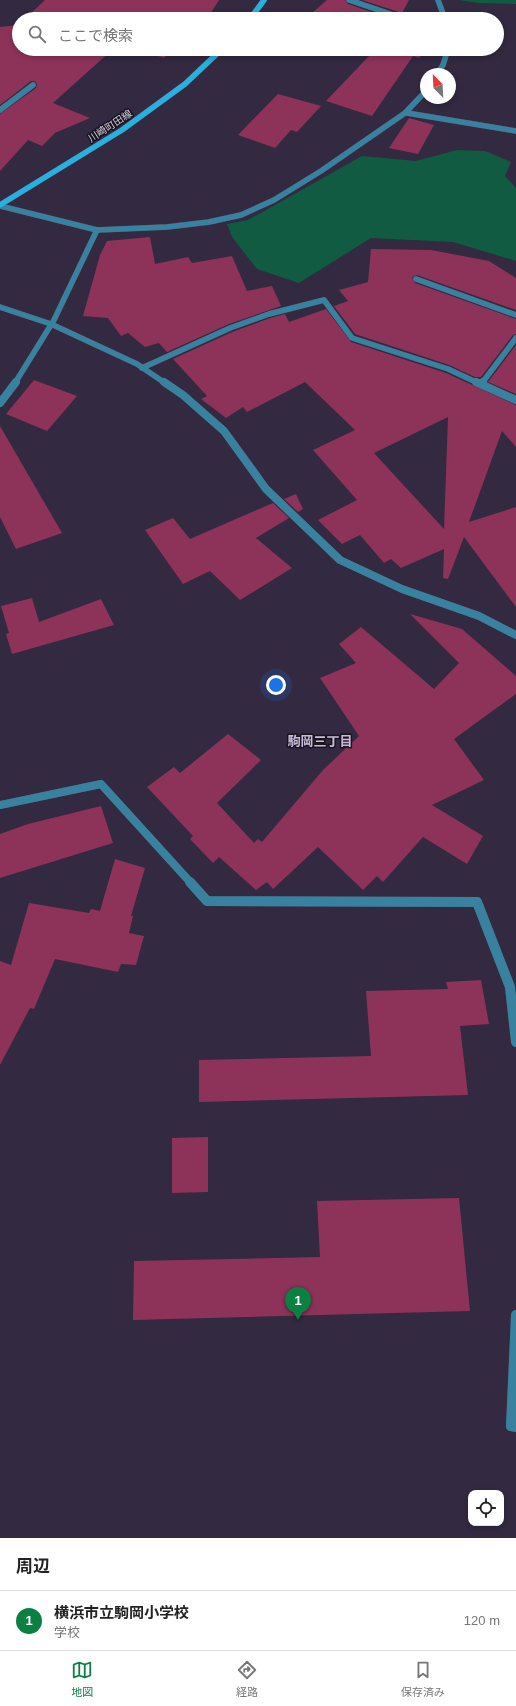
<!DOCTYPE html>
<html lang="ja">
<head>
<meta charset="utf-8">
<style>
  body { margin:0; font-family:Helvetica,"Noto Sans JP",sans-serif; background:#f6f6f6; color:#222 }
  .controls { position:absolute; right:12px; bottom:12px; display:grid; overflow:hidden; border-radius:8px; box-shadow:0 2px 6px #0003 }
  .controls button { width:36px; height:36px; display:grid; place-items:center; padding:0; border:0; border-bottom:1px solid #e0e0e0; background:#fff; color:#222; font:20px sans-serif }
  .compass { position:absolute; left:420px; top:68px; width:36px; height:36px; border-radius:50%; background:#fff; box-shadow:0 2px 6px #0003; rotate:336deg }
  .you { position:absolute; left:276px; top:685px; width:14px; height:14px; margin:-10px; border:3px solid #fff; border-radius:50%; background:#1a73e8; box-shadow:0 0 0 6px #1a73e833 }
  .badge { display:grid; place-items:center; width:26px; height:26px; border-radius:50%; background:#0b8043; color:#fff; font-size:13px; font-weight:700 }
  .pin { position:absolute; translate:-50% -33px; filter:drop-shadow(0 1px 2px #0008) }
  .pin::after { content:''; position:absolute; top:21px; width:14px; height:12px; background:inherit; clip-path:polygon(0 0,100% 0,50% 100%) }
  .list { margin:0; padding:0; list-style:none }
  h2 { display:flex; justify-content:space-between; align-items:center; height:52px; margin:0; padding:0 16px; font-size:17px }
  h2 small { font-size:13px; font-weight:400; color:#767676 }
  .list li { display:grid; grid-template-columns:26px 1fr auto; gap:12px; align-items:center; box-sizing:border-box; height:60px; padding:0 16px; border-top:1px solid #e0e0e0 }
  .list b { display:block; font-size:15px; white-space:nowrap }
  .list p { margin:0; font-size:13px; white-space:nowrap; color:#767676 }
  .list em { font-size:13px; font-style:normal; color:#767676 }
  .icon { flex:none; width:22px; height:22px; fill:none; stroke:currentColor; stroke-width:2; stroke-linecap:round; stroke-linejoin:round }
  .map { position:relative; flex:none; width:516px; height:1538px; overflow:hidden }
  .search { position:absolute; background:#fff; box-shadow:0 2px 6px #0003; left:12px; right:12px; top:12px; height:44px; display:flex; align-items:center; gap:10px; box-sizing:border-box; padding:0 14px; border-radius:22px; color:#767676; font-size:15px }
  .sheet { height:112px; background:#fff }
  nav { display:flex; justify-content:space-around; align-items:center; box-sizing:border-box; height:56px; border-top:1px solid #e0e0e0; background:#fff; font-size:11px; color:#767676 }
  nav a { display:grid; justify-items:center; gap:2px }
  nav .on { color:#0b8043 }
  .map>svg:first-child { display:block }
</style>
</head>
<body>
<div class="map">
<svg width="516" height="1538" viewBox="0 0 516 1538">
  <rect width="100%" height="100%" fill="#332940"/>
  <g fill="#105b42">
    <polygon points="459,0 516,0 516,4 478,3"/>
    <polygon points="457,150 485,151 511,162 505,176 516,188 516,261 453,242 371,238 299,283 257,269 232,237 227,224 248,220 362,156 416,161"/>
  </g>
  <g fill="#8d3359" fill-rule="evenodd">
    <polygon points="45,0 219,0 207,19 25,19"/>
    <polygon points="327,0 345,0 348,4 392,19 305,19"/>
    <polygon points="362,0 409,0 402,13"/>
    <polygon points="19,25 19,49 113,49 53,103 90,118 55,133 42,146 28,140 0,171 0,114 36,88 37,85 35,81 31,81 0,105 0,27"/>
    <polygon points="137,49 174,49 164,58"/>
    <polygon points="347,49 426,49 419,58 413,56 372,116 326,101 369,56"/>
    <polygon points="278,94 321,106 297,132 291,130 275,148 238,135"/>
    <polygon points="409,118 434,125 418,154 389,148"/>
    <polygon points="150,237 155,264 188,257 192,263 232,256 247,291 272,286 281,306 229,324 167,352 159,343 145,347 128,333 121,336 108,318 83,316 100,255 107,241"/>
    <polygon points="371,249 431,250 489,261 516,278 516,310 417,275 414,276 412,278 415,283 516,319 516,334 513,335 481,377 475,377 449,365 355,334 334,306 348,301 339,290 368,282"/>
    <path d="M326 309 351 342 446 373 516 405V447L502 431 469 522 516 507V607L464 537 448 579 443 578 444 549 401 568 391 559 384 563 360 535 342 544 318 520 357 500 313 450 355 430 305 382 247 412 243 407 226 418 201 399 207 396 173 359 232 332 270 318 285 314 289 322ZM448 417 444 529 374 453Z"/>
    <polygon points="516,345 516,394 488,382"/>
    <polygon points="34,380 77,396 47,431 6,414"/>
    <polygon points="0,426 62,533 16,549 0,517"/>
    <polygon points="296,494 303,509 298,512 284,499"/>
    <polygon points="273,503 289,518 256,538 292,568 240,600 210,571 183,584 145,530 173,518 190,539"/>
    <polygon points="32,598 39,622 101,599 114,625 12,654 6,634 9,633 1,606"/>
    <polygon points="410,614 462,629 516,676 516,694 454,739 484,780 432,805 483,836 467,864 423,837 383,882 377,876 363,890 318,847 273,889 267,882 256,890 219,857 213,863 190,839 193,836 147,787 174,767 180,773 228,734 261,760 217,803 254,843 258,839 262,842 323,770 359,736 320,678 356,663 339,644 361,627 434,689 459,663"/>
    <polygon points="101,806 113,843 0,878 0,834 28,824"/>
    <polygon points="115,859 145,868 131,916 133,916 129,933 144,936 136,965 121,964 118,972 55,959 34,1009 30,1008 0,1065 0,961 11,965 29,903 89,913 91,909 100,911"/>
    <polygon points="481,980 489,1024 460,1026 468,1095 199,1102 199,1060 371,1056 366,991 448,989 446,982"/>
    <polygon points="208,1137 208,1192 172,1193 172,1138"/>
    <polygon points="459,1198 470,1311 133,1320 134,1261 320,1257 317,1201"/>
  </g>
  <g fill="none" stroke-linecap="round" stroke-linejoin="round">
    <g stroke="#4d445a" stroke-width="6">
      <g id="service">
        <polyline points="0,110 33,85"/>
        <polyline points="407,113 516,131"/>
      </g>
    </g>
    <g stroke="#4d445a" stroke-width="6">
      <g id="minor-far2">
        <polyline points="349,0 405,19"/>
        <polyline points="438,0 445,19"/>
        <polyline points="437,74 443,65 448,49"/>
        <polyline points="0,206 97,230 54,320 15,383"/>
        <polyline points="97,230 167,227 209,222 241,215 274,200 321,171 405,113 426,91"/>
        <polyline points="416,279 516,315"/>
        <polyline points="0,307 51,324 137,364 165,383"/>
        <polyline points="142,368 230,328 269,314 324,300 352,338 448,369 478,383"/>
        <polyline points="482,383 516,338"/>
      </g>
    </g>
    <g stroke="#4d445a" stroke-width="8">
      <g id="minor-far1">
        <polyline points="164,382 183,395 224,431 266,489 340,560 402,589 479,616 516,635"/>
        <polyline points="476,382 516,400"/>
        <polyline points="481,384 483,382"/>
        <polyline points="0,403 16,382"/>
        <polyline points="0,805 101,784 191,883"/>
      </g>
    </g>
    <g stroke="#4d445a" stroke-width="10">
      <g id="minor">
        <polyline points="190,882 207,901 477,902 510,987 516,1042"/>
        <polyline points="516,1315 511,1426 516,1427"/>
      </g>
    </g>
    <g stroke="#4d445a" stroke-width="6">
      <g id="secondary">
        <polyline points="250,19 264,0"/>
        <polyline points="0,205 122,130 185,84 222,49"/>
      </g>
    </g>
    <use href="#service" stroke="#38829f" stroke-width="5.5"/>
    <use href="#minor-far2" stroke="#38829f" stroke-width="5.5"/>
    <use href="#minor-far1" stroke="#38829f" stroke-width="8"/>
    <use href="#minor" stroke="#38829f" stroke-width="10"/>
    <use href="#secondary" stroke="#28b0df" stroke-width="5.5"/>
  </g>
  <g text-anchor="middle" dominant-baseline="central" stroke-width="3" stroke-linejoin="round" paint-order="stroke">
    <g font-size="10" fill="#d7d1e0" stroke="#19141f">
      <text transform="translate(110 126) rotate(-33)">川崎町田線</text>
    </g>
    <g font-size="13" font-weight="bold" fill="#cabddb" stroke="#19141f">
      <text x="320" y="741">駒岡三丁目</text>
    </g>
  </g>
</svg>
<div class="controls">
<button><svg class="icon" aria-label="locate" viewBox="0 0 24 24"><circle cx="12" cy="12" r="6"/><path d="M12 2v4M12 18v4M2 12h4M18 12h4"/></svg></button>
</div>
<svg class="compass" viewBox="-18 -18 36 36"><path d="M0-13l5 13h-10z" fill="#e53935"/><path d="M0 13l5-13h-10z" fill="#767676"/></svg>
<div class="you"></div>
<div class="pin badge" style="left:298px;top:1320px">1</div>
<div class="search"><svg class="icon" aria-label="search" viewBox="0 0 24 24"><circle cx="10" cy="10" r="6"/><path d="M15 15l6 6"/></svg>ここで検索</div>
</div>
<section class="sheet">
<h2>周辺<small></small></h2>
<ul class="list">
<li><span class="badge">1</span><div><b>横浜市立駒岡小学校</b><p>学校</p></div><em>120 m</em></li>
</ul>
</section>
<nav>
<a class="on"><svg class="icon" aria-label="map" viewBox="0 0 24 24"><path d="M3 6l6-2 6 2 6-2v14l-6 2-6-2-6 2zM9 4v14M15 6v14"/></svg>地図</a>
<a><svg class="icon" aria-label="directions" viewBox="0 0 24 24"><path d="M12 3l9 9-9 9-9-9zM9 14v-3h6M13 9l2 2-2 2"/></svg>経路</a>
<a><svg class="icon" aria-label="saved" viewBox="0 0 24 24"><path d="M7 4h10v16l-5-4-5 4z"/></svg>保存済み</a>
</nav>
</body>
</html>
